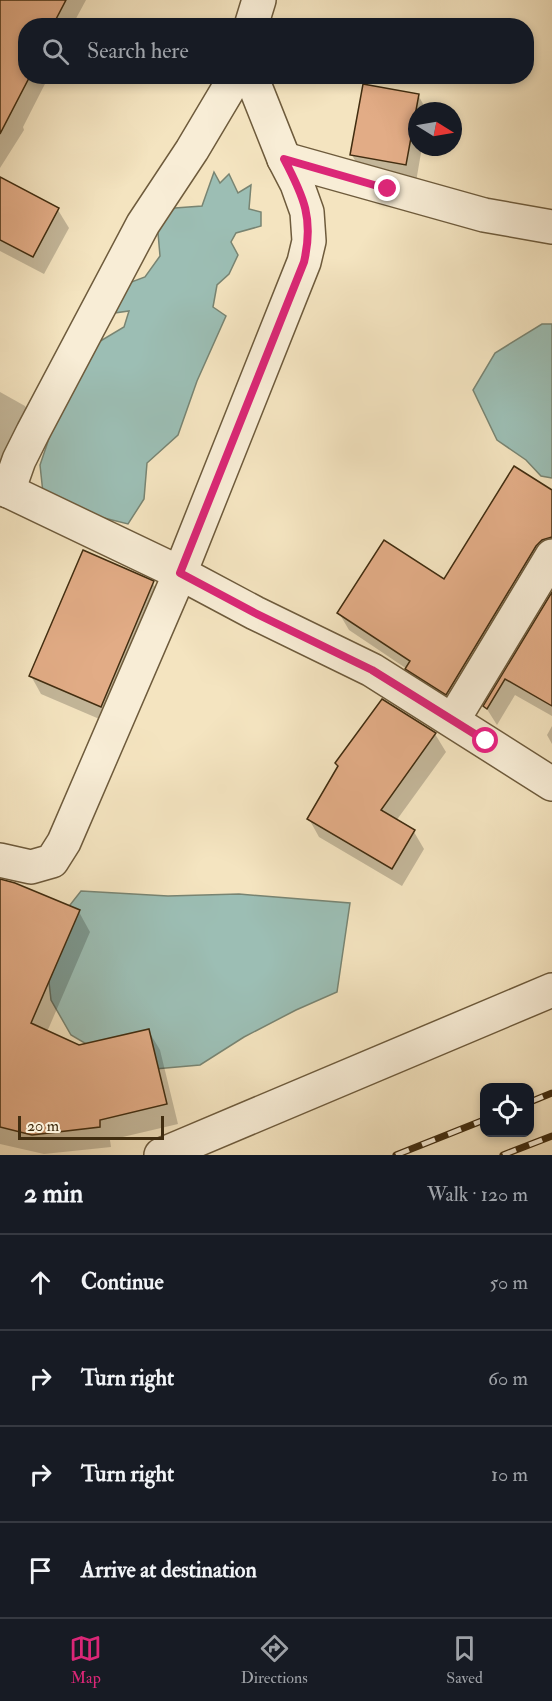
<!DOCTYPE html>
<html lang="en">
<head>
<meta charset="utf-8">
<style>
  body { margin:0; font-family:"IM FELL Double Pica",serif; background:#242831; color:#f1f3f6 }
  .controls { position:absolute; right:18px; bottom:18px; display:grid; overflow:hidden; border-radius:12px; box-shadow:0 3px 9px #0003 }
  .controls button { width:54px; height:54px; display:grid; place-items:center; padding:0; border:0; border-bottom:2px solid #363941; background:#171b24; color:#f1f3f6; font:30px sans-serif }
  .compass { position:absolute; left:408px; top:102px; width:54px; height:54px; border-radius:50%; background:#171b24; box-shadow:0 3px 9px #0003; rotate:101deg }
  .scale { position:absolute; left:18px; bottom:15px; width:146px; box-sizing:border-box; padding-left:6px; border:3px solid #412d10; border-top:0; font-size:16px; line-height:21px; white-space:nowrap; color:#412d10; -webkit-text-stroke:4px #f8edd6; paint-order:stroke }
  .stop { position:absolute; width:18px; height:18px; margin:-14px; border:4px solid #db2777; border-radius:50%; background:#fff }
  .stop.end { background:#db2777; border-color:#fff; box-shadow:0 2px 6px #0008 }
  .list { margin:0; padding:0; list-style:none }
  h2 { display:flex; justify-content:space-between; align-items:center; height:78px; margin:0; padding:0 24px; font-size:26px }
  h2 small { font-size:20px; font-weight:400; color:#9ea1a6 }
  .list li { display:grid; grid-template-columns:39px 1fr auto; gap:18px; align-items:center; box-sizing:border-box; height:96px; padding:0 24px; border-top:2px solid #363941 }
  .list b { display:block; font-size:22px; white-space:nowrap }
  .list em { font-size:20px; font-style:normal; color:#9ea1a6 }
  .icon { flex:none; width:33px; height:33px; fill:none; stroke:currentColor; stroke-width:2; stroke-linecap:round; stroke-linejoin:round }
  .map { position:relative; flex:none; width:552px; height:1155px; overflow:hidden }
  .search { position:absolute; background:#171b24; box-shadow:0 3px 9px #0003; left:18px; right:18px; top:18px; height:66px; display:flex; align-items:center; gap:15px; box-sizing:border-box; padding:0 21px; border-radius:24px; color:#9ea1a6; font-size:22px }
  .sheet { height:462px; background:#171b24 }
  nav { display:flex; justify-content:space-around; align-items:center; box-sizing:border-box; height:84px; border-top:2px solid #363941; background:#171b24; font-size:16px; color:#9ea1a6 }
  nav a { display:grid; justify-items:center; gap:3px }
  nav .on { color:#db2777 }
  .map>svg:first-child { display:block }
</style>
</head>
<body>
<div class="map">
<svg width="552" height="1155" viewBox="0 0 552 1155">
  <rect width="100%" height="100%" fill="#f4e4c0"/>
  <filter id="stains"><feTurbulence type="fractalNoise" baseFrequency=".00333" numOctaves="4"/><feColorMatrix values="0 0 0 0 .2 0 0 0 0 .09 0 0 0 0 .02 0 0 0 .5 -.17"/></filter>
  <radialGradient id="worn" r=".72"><stop offset=".6" stop-color="#630" stop-opacity="0"/><stop offset="1" stop-color="#630" stop-opacity=".3"/></radialGradient>
  <g fill="#9cbeb4" stroke="#788472" stroke-width="1.5">
    <polygon points="214,172 220,183 229,174 238,193 251,185 249,209 261,212 261,226 236,233 231,242 238,255 229,274 217,285 213,307 226,316 197,381 178,435 147,463 144,499 128,524 100,517 43,493 40,465 62,400 72,361 91,358 97,343 124,327 129,311 100,315 110,290 145,277 160,256 157,221 175,208 202,206"/>
    <polygon points="542,324 552,324 552,478 541,476 526,460 497,440 473,390 495,353"/>
    <polygon points="81,891 168,896 239,894 350,903 337,992 296,1010 244,1037 200,1065 132,1071 71,1035 51,1000 46,955 55,924"/>
  </g>
  <g fill="#0003">
    <polygon points="0,0 86,0 72,26 26,26 26,76 49,76 23,127 24,130 0,168"/>
    <polygon points="418,95 427,111 417,111 417,147 422,147 416,182 362,173 352,155"/>
    <polygon points="0,179 58,210 69,228 44,274 0,251"/>
    <polygon points="0,392 25,406 35,424 0,479"/>
    <polygon points="552,492 552,557 456,711 417,686 407,669 349,630 339,613 444,581"/>
    <polygon points="152,582 163,600 111,724 41,694 31,676"/>
    <polygon points="552,595 552,716 515,695 497,725 485,706"/>
    <polygon points="383,701 435,734 446,752 396,821 414,832 424,849 402,886 319,837 309,819"/>
    <polygon points="552,726 552,744 547,735"/>
    <polygon points="0,881 79,912 90,932 47,1032 79,1047 148,1030 160,1050 178,1124 110,1140 111,1147 44,1154 0,1144"/>
  </g>
  <g fill="#e2ac86" stroke="#412d10" stroke-width="1.5">
    <polygon points="0,0 66,0 54,23 57,26 26,26 26,76 30,76 0,134"/>
    <polygon points="363,84 419,94 406,165 350,155"/>
    <polygon points="0,177 59,208 33,257 0,240"/>
    <polygon points="514,466 552,490 552,537 542,540 536,546 446,695 405,669 410,661 337,613 384,540 444,579"/>
    <polygon points="83,550 154,581 101,707 29,676"/>
    <polygon points="552,592 552,706 505,679 487,709 483,706"/>
    <polygon points="382,699 436,733 381,810 415,830 392,869 307,819 338,766 335,763"/>
    <polygon points="0,879 15,883 80,910 31,1023 79,1045 149,1029 167,1104 100,1120 100,1127 32,1135 0,1127"/>
  </g>
  <g fill="none" stroke-linecap="round" stroke-linejoin="round">
    <g stroke="#6e5b3c" stroke-width="36">
      <g id="street">
        <polyline points="251,26 259,0"/>
        <polyline points="284,159 484,215 552,227"/>
        <polyline points="0,487 180,573 255,613 372,670 552,784"/>
        <polyline points="8,491 19,460 33,432 143,224 192,150 236,76"/>
        <polyline points="453,720 552,556"/>
        <polyline points="0,860 31,867 52,861 64,842 180,573 304,262 309,241 307,212 297,184 284,159 251,76"/>
        <polyline points="161,1155 552,990"/>
      </g>
    </g>
    <use href="#street" stroke="#f8edd6" stroke-width="33"/>
    <g stroke="#412d10" stroke-width="7">
      <g id="rail">
        <polyline points="530,1102 552,1093"/>
        <polyline points="396,1155 484,1120"/>
        <polyline points="503,1155 552,1136"/>
      </g>
    </g>
    <use href="#rail" stroke="#f8edd6" stroke-width="4.5" stroke-dasharray="14" stroke-linecap="butt"/>
  </g>
  <g fill="none" stroke-linecap="round" stroke-linejoin="round">
    <path stroke="#db2777" stroke-width="8" d="M388 189 284 159C304 197 314 219 304 262L180 573 255 613 372 670 486 741"/>
  </g>
  <rect width="100%" height="100%" filter="url(#stains)"/>
  <rect width="100%" height="100%" fill="url(#worn)"/>
</svg>
<div class="controls">
<button><svg class="icon" aria-label="locate" viewBox="0 0 24 24"><circle cx="12" cy="12" r="6"/><path d="M12 2v4M12 18v4M2 12h4M18 12h4"/></svg></button>
</div>
<svg class="compass" viewBox="-18 -18 36 36"><path d="M0-13l5 13h-10z" fill="#e53935"/><path d="M0 13l5-13h-10z" fill="#9ea1a6"/></svg>
<div class="scale">20 m</div>
<div class="stop" style="left:486px;top:741px"></div>
<div class="stop end" style="left:388px;top:189px"></div>
<div class="search"><svg class="icon" aria-label="search" viewBox="0 0 24 24"><circle cx="10" cy="10" r="6"/><path d="M15 15l6 6"/></svg>Search here</div>
</div>
<section class="sheet">
<h2>2 min<small>Walk · 120 m</small></h2>
<ul class="list">
<li><svg class="icon" aria-label="ahead" viewBox="0 0 24 24"><path d="M12 20V5M6 11l6-6 6 6"/></svg><div><b>Continue</b></div><em>50 m</em></li>
<li><svg class="icon" aria-label="right" viewBox="0 0 24 24"><path d="M7 20v-9h11M14 6l5 5-5 5"/></svg><div><b>Turn right</b></div><em>60 m</em></li>
<li><svg class="icon" aria-label="right" viewBox="0 0 24 24"><path d="M7 20v-9h11M14 6l5 5-5 5"/></svg><div><b>Turn right</b></div><em>10 m</em></li>
<li><svg class="icon" aria-label="arrive" viewBox="0 0 24 24"><path d="M6 21V4h12l-3 4 3 4H6"/></svg><div><b>Arrive at destination</b></div></li>
</ul>
</section>
<nav>
<a class="on"><svg class="icon" aria-label="map" viewBox="0 0 24 24"><path d="M3 6l6-2 6 2 6-2v14l-6 2-6-2-6 2zM9 4v14M15 6v14"/></svg>Map</a>
<a><svg class="icon" aria-label="directions" viewBox="0 0 24 24"><path d="M12 3l9 9-9 9-9-9zM9 14v-3h6M13 9l2 2-2 2"/></svg>Directions</a>
<a><svg class="icon" aria-label="saved" viewBox="0 0 24 24"><path d="M7 4h10v16l-5-4-5 4z"/></svg>Saved</a>
</nav>
</body>
</html>
